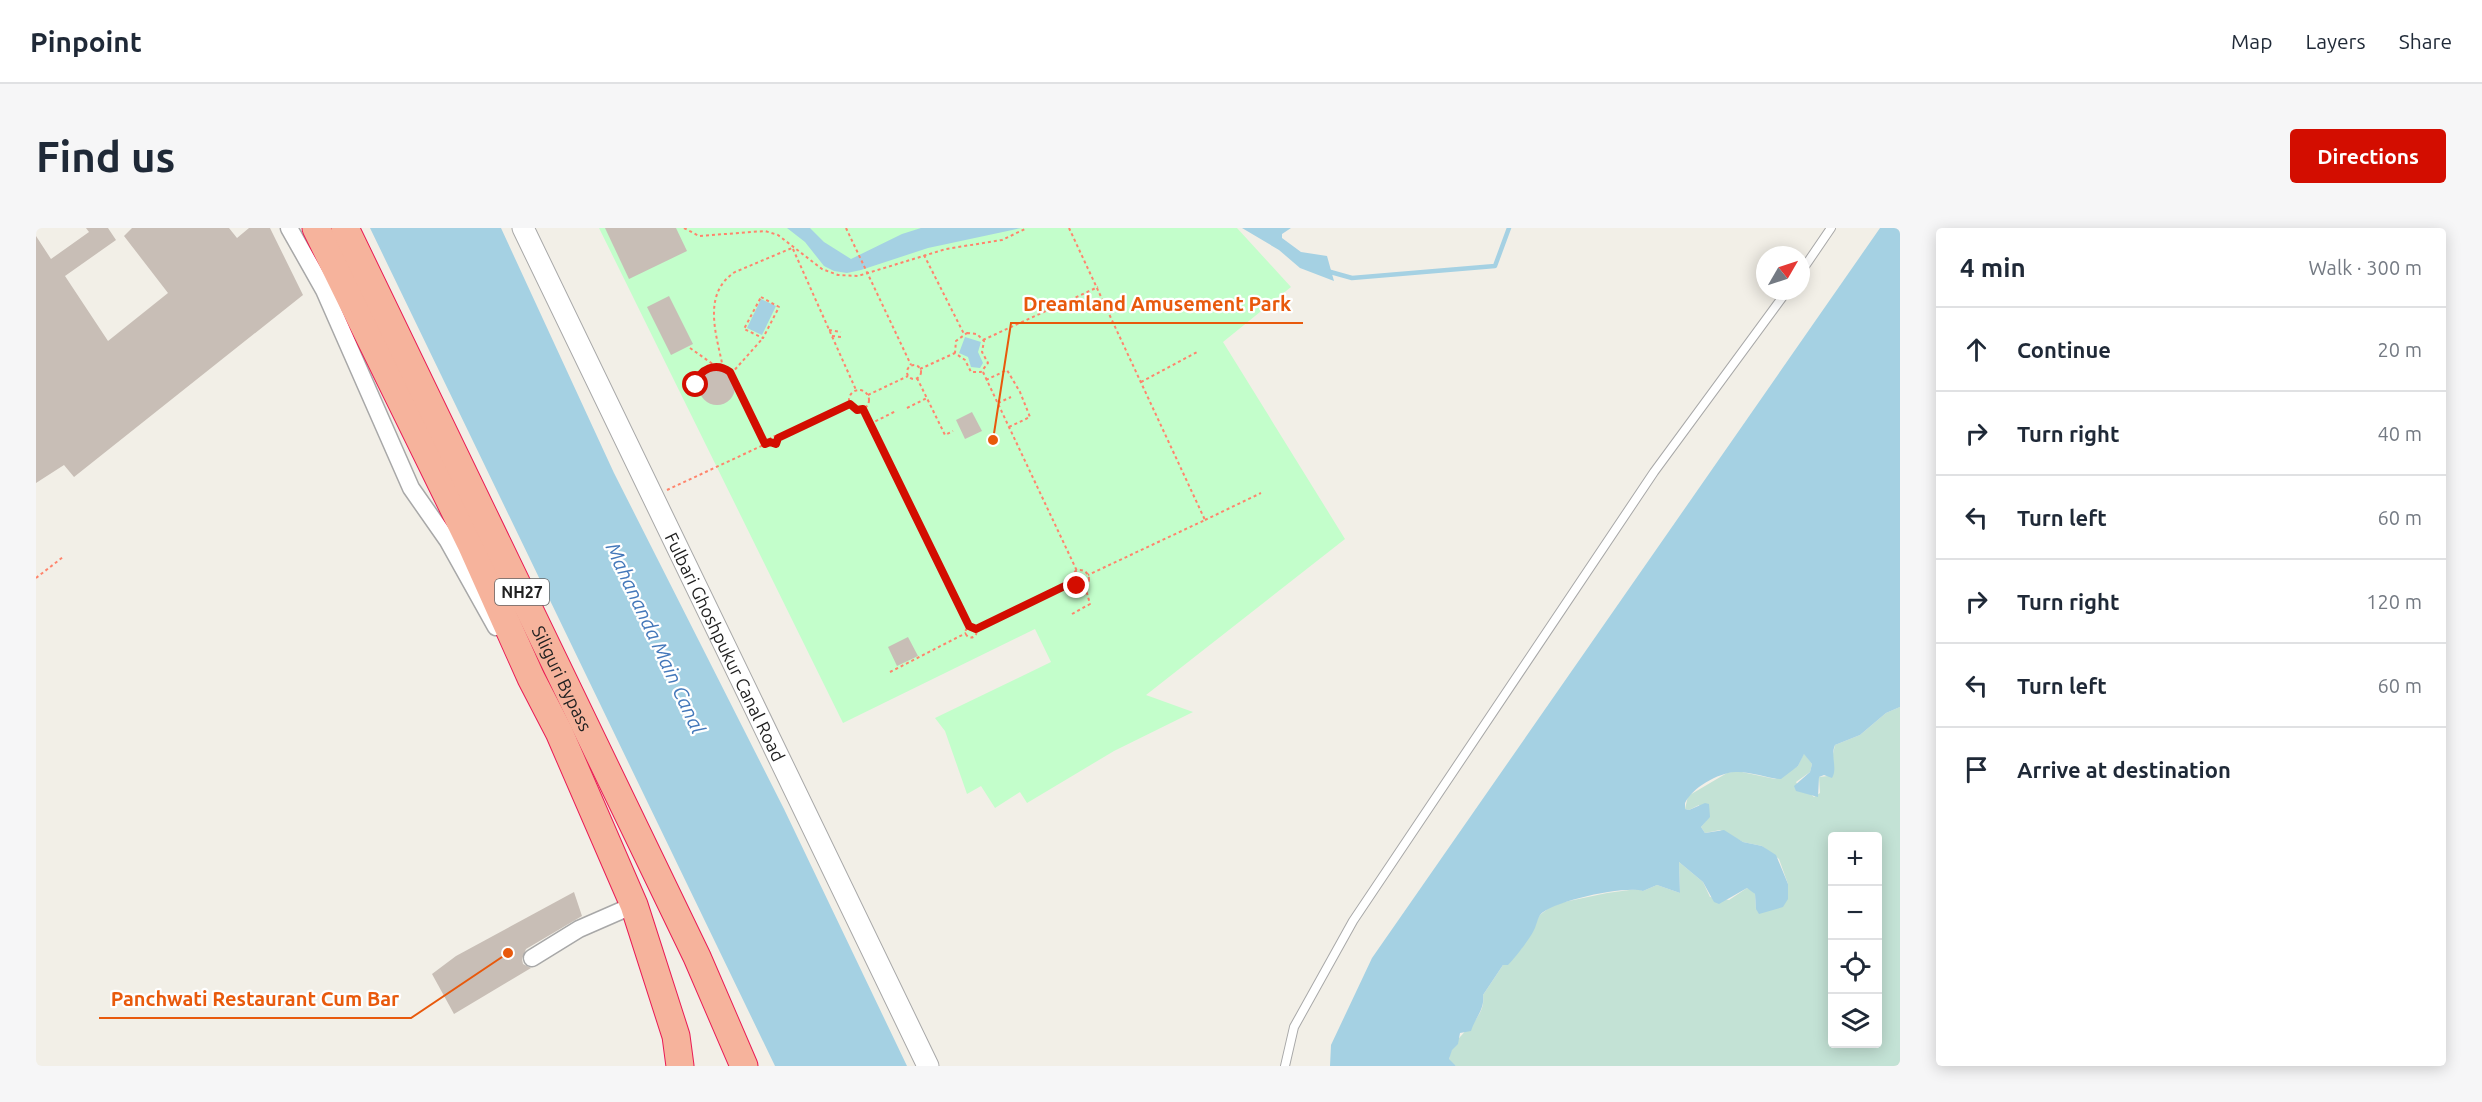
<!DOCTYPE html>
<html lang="en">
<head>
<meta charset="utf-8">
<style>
  body { margin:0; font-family:Ubuntu,sans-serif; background:#f6f6f7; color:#1f2937 }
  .controls { position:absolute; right:18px; bottom:18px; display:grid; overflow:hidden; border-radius:6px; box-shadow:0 3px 15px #0003 }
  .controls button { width:54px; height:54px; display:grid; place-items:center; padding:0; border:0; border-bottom:2px solid #e0e1e3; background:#fff; color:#1f2937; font:30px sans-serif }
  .compass { position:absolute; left:1720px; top:18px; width:54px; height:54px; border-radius:50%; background:#fff; box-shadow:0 3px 15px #0003; rotate:51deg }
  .stop { position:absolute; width:18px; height:18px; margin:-14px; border:4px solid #d30d00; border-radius:50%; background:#fff }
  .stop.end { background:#d30d00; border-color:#fff; box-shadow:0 2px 6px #0008 }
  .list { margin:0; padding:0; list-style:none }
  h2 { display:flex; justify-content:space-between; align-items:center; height:78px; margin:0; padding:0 24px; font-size:26px }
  h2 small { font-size:20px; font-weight:400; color:#747a83 }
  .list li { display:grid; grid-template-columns:39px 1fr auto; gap:18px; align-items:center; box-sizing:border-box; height:84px; padding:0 24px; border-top:2px solid #e0e1e3 }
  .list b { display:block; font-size:22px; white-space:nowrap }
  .list em { font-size:20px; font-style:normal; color:#747a83 }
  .icon { flex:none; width:33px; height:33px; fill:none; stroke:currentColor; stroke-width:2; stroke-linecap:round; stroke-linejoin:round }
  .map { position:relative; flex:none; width:1864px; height:838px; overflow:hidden; border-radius:6px }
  header { display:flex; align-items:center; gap:36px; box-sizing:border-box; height:84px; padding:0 30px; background:#fff; border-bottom:2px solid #e0e1e3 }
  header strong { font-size:28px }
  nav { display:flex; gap:33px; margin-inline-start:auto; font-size:21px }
  .intro { display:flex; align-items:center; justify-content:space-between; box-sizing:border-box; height:144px; padding:0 36px }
  h1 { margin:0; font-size:42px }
  .button { padding:15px 27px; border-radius:6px; background:#d30d00; color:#fff; font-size:21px; font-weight:700 }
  main { display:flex; gap:36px; padding:0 36px }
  aside { flex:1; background:#fff; border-radius:6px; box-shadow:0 3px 15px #0003 }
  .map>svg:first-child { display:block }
</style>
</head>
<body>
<header>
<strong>Pinpoint</strong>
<nav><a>Map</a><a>Layers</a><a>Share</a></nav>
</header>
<div class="intro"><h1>Find us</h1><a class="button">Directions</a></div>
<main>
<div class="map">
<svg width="1864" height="838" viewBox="0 0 1864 838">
  <rect width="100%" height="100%" fill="#f2efe7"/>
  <path fill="#c3e2d5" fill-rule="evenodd" d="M1864 479V838H1420L1413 834C1414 805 1451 796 1447 767L1467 737 1485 721 1504 687 1514 679 1528 674 1571 665 1601 661 1607 663 1621 657 1644 665 1643 634 1667 654 1674 669 1693 672 1711 660 1716 662 1719 666 1720 681 1752 656 1743 631 1726 618 1707 614 1684 602 1669 605 1665 599 1670 593 1663 577 1653 582 1649 581 1652 568 1691 545 1701 543 1739 551 1762 538 1768 525 1776 536 1774 544 1760 554 1766 564 1771 563 1778 569 1784 565 1783 549 1792 548 1799 517 1824 507 1850 485ZM1796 608H1842V816H1796Z"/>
  <polygon fill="#c3fecb" points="563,0 1201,0 1255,59 1187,114 1309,311 1110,467 1157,484 1078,523 991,575 984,564 959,580 945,558 931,566 909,503 899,490 1015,434 999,401 807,495"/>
  <g fill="#a5d1e3">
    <polygon points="334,0 465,0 578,245 748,581 871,838 739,838"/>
    <polygon points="751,0 774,0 788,14 815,31 866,6 885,0 985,0 892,20 825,42 811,45 798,43 788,38 769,14"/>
    <polygon points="1206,0 1255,0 1246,6 1246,10 1265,24 1291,28 1298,53 1264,40 1243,22"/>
    <path d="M1844 0H1864V479L1850 485 1824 507 1799 517C1794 528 1802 540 1796 550L1788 547 1783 549 1782 569 1760 563 1758 558 1774 544 1776 536 1768 526 1762 538 1745 551C1730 550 1714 543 1699 544 1682 545 1656 560 1649 575V581L1653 582 1669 575 1673 576 1674 589 1665 599 1669 605 1688 602 1707 614 1726 618 1740 627 1752 656V671L1747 679 1723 686 1720 681 1719 666 1711 660 1683 676 1678 674 1667 654 1643 634 1644 665 1621 657 1607 663C1591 657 1515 673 1504 687 1501 692 1500 699 1497 704 1492 713 1479 730 1472 737H1467L1447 767C1449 781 1439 790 1435 803L1424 805 1422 816 1416 822 1413 831 1420 838H1294L1295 817 1336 730Z"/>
    <polygon points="725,71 740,78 726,107 711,100"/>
    <polygon points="929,109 945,114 942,124 947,135 944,140 935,139 932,129 923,125"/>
  </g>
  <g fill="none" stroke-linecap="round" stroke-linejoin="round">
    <polyline stroke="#a5d1e3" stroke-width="4.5" points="1291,43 1316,50 1459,38 1473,0"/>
  </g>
  <g fill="#c8beb6">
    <polygon points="50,0 72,0 80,12 29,48 72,113 132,65 88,8 96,0 193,0 201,10 213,0 234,0 267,67 38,249 28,237 0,255 0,8 15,31 53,4"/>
    <polygon points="569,0 640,0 651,23 593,51"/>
    <polygon points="633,68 657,116 635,127 611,79"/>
    <circle cx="681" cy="159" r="18"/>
    <polygon points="936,184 946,203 929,211 920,192"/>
    <polygon points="872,409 882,428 861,438 852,419"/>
    <polygon points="538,664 546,688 490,721 486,731 487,736 495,740 418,786 396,746 420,728"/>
  </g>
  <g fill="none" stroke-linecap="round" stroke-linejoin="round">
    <g stroke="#a8a8a8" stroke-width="10">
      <g id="service">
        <polyline points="1765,44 1795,0"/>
        <polyline points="1249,838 1258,799 1317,693 1618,244 1751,63"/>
      </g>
    </g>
    <g stroke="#a8a8a8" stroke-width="19">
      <g id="minor">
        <polyline points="253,0 288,62 375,260 412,313 460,399"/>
        <polyline points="496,730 543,701 598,677"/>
      </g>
    </g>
    <g stroke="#a8a8a8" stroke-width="23">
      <g id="tertiary">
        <path id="s1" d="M487 0 892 838"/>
      </g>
    </g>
    <g stroke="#ea1b55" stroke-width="29">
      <g id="trunk">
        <polyline points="280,0 435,316 495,450 523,504 598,677 640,808 644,838"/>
        <path id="s2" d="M309 0 661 729 708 838"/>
      </g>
    </g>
    <g stroke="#ff846c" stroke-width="2" stroke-dasharray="3 3" stroke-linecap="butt">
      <polyline points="648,0 663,8 729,3 742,7 786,41 802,47 822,48 910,21 966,12 991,0"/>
      <polyline points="810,0 875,137"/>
      <polyline points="1033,0 1169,292 1052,347"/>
      <polyline points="757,21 820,162"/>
      <polyline points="888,27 928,106"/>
      <polygon points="725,69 743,79 727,110 708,101"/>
      <polyline points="793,102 805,104"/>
      <polygon points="931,105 941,106 948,113 946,124 952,135 945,144 935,144 929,132 919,125 920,113"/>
      <polyline points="796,108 805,109"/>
      <polyline points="947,112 1062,59"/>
      <polyline points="654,120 681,139"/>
      <circle cx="878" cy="144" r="7"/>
      <path d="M687 140C681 108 665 66 699 44L756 20"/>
      <polyline points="884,141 919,125"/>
      <polyline points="947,144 1041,343"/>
      <polyline points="695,146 727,110"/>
      <polyline points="881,150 909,207 917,203"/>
      <polyline points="950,152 971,142 984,164 994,189 973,199"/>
      <polyline points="1105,154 1163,123"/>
      <path d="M660 157C664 140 680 134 694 144L729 216"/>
      <circle cx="823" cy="172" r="10"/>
      <polyline points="832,167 872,148"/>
      <polyline points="962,175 975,169"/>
      <polyline points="871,180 891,170"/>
      <polyline points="827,181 933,398"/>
      <polyline points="834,196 860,183"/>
      <circle cx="738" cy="212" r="4"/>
      <polyline points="742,210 814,176"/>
      <polyline points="631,262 734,214"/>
      <polyline points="1169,292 1225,265"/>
      <circle cx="1044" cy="351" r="9"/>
      <polyline points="0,350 27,329"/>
      <polyline points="1036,386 1054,376 1049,358"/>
      <circle cx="935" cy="404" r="5.5"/>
      <polyline points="940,401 1037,354"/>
      <polyline points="854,444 930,405"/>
    </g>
    <use href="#service" stroke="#fff" stroke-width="8"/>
    <use href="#minor" stroke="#fff" stroke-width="16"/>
    <use href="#tertiary" stroke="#fff" stroke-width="21"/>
    <use href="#trunk" stroke="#f6b39c" stroke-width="27"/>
  </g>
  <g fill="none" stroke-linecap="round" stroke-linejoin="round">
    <path stroke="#d30d00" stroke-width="8" d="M660 157C663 140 680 134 694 144L729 216 734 214 740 216 742 210 814 176 821 182 827 181 933 398 940 401 1037 354 1041 358"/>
  </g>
  <g text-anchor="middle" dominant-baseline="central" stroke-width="4.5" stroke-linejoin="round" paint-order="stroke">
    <rect fill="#fff" stroke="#646464" stroke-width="1.5" x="459" y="351" width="54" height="26" rx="4.5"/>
    <g font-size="16" font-weight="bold" fill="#212121">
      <text x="486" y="364">NH27</text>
    </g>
    <g font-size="18" fill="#212121" stroke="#fff">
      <text stroke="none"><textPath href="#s1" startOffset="465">Fulbari Ghoshpukur Canal Road</textPath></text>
      <text stroke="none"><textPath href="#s2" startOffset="500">Siliguri Bypass</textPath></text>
    </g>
    <g font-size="20" font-style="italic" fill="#4478ba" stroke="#fff">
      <text transform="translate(620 410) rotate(65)">Mahananda Main Canal</text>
    </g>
  </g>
  <path fill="none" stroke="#e8590c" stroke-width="2" d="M957 212L975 95H1267M472 725L375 790H63"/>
  <g fill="#e8590c" stroke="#fff" stroke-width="2">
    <circle cx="957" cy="212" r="6"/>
    <circle cx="472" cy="725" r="6"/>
  </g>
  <g font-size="20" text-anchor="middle" font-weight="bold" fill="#e8590c" stroke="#fff" stroke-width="4.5" stroke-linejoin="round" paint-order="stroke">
    <text x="1121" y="83">Dreamland Amusement Park</text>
    <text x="219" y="778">Panchwati Restaurant Cum Bar</text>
  </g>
</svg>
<div class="controls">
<button>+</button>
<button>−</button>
<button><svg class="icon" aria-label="locate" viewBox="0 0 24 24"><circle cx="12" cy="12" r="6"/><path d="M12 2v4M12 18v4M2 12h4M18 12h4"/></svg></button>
<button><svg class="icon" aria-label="layers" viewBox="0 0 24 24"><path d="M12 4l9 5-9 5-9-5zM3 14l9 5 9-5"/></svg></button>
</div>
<svg class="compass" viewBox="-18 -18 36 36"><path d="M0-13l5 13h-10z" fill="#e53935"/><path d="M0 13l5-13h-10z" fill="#747a83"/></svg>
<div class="stop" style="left:660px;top:157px"></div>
<div class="stop end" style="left:1041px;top:358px"></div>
</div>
<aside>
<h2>4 min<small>Walk · 300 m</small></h2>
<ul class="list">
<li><svg class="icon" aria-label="ahead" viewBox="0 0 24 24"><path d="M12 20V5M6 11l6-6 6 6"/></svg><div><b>Continue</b></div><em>20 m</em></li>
<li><svg class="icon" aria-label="right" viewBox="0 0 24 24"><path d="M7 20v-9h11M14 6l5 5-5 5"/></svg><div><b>Turn right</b></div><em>40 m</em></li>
<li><svg class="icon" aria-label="left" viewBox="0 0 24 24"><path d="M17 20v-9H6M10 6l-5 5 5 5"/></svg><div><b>Turn left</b></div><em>60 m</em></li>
<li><svg class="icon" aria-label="right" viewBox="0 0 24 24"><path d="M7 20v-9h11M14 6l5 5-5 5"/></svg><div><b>Turn right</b></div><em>120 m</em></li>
<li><svg class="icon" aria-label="left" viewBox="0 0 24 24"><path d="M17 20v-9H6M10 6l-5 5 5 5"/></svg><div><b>Turn left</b></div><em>60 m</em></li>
<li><svg class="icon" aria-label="arrive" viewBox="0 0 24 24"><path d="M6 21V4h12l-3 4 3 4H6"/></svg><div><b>Arrive at destination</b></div></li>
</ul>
</aside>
</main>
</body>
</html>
